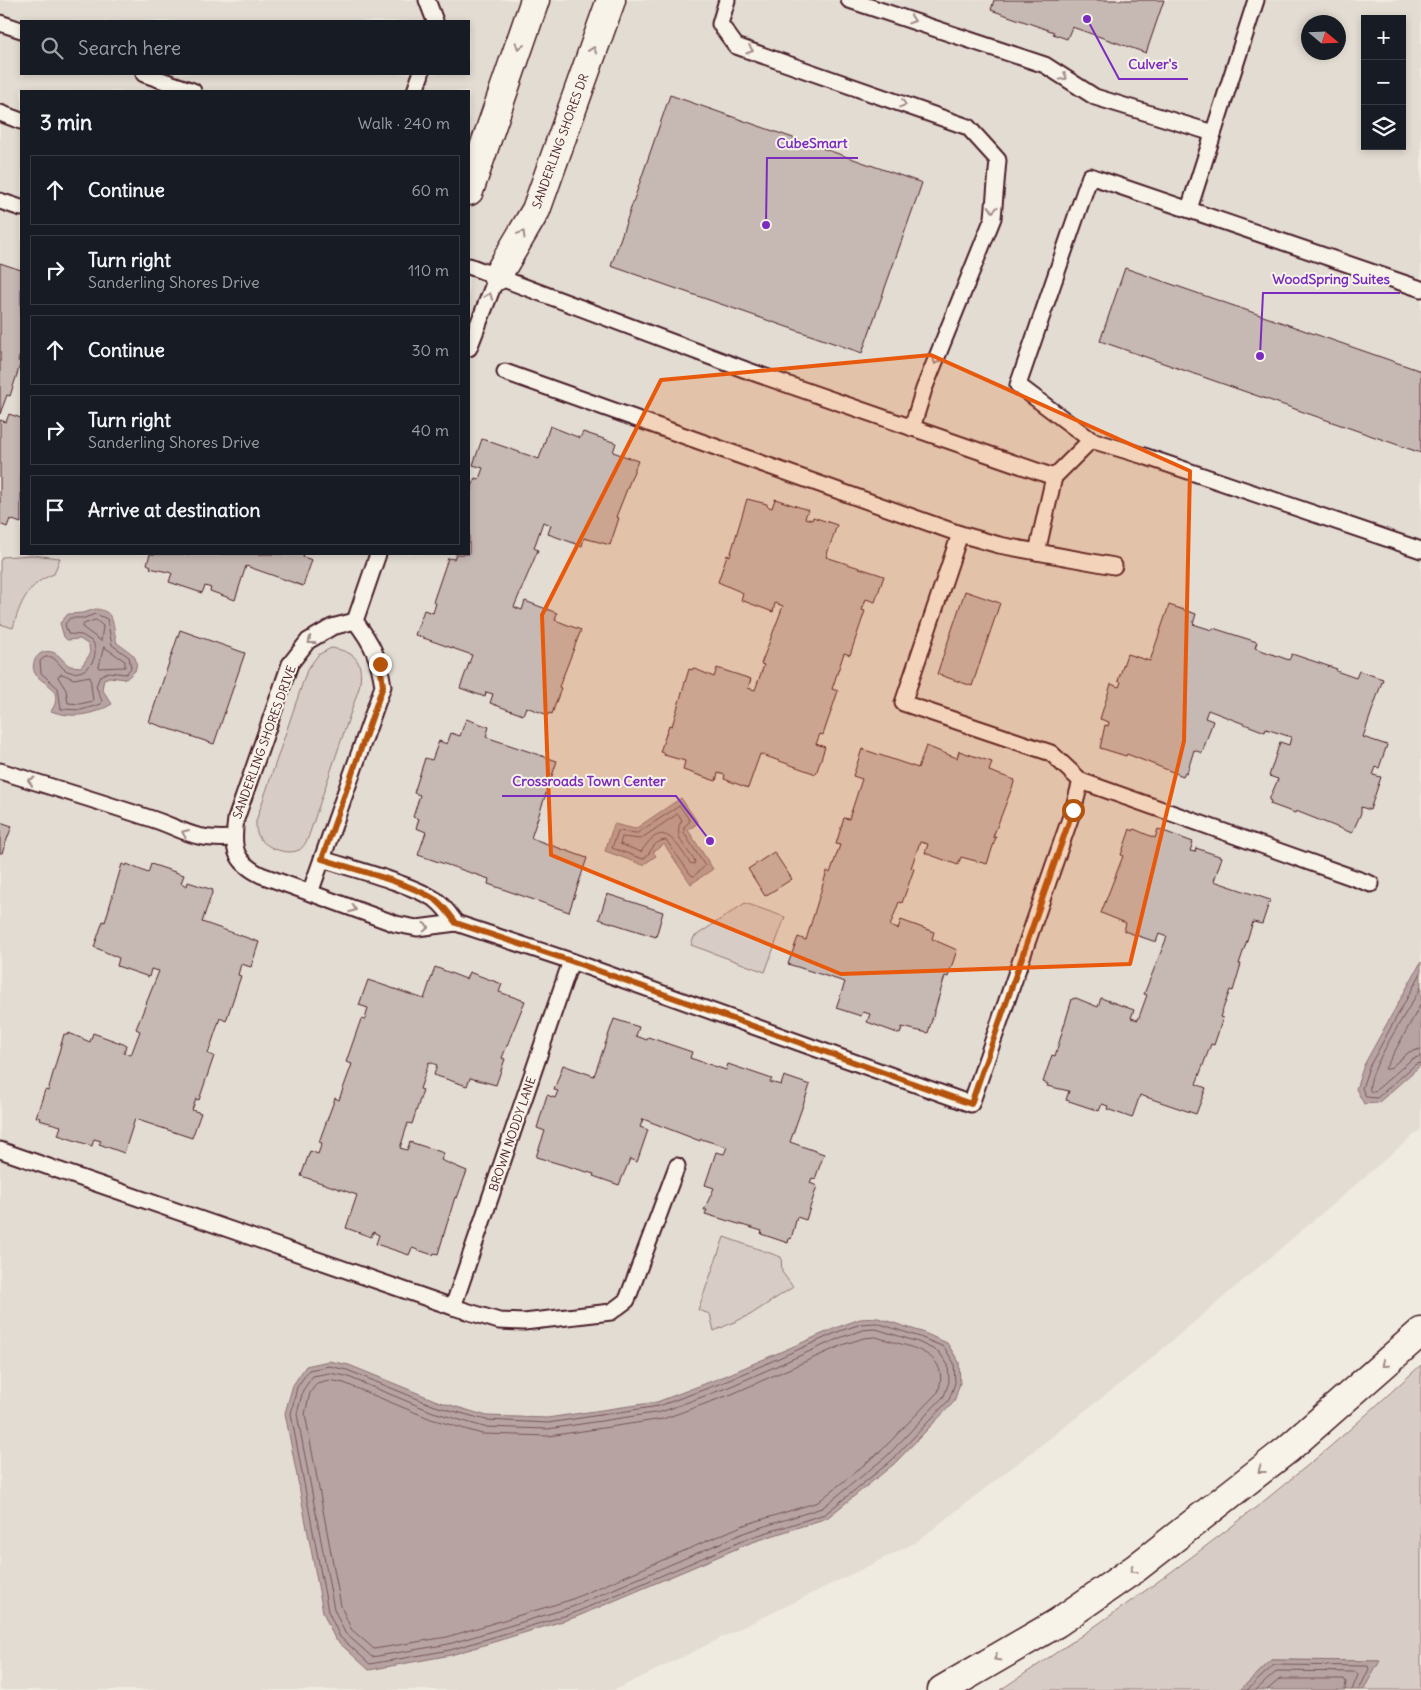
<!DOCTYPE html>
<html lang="en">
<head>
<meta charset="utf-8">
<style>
  body { margin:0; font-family:Delius,sans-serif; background:#242831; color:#f1f3f6 }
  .controls { position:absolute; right:15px; top:15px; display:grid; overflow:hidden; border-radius:0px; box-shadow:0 2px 8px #0003 }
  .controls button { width:45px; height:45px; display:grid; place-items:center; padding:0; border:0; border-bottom:1px solid #363941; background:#171b24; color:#f1f3f6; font:25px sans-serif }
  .compass { position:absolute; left:1301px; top:15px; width:45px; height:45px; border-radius:50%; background:#171b24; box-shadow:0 2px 8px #0003; rotate:109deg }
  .stop { position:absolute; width:15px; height:15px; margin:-11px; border:4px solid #b45309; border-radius:50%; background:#fff }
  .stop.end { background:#b45309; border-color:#fff; box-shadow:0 1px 5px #0008 }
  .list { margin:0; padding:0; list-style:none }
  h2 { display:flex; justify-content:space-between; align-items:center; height:65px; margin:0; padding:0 20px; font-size:21px }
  h2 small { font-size:16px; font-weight:400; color:#9ea1a6 }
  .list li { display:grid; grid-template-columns:32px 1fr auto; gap:15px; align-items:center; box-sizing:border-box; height:70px; margin:0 10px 10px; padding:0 10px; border:1px solid #363941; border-radius:0px }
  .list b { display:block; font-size:19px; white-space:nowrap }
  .list p { margin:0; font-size:16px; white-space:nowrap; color:#9ea1a6 }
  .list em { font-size:16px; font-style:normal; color:#9ea1a6 }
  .icon { flex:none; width:28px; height:28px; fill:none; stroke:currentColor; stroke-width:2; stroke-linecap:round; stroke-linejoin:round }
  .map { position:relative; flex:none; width:1421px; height:1690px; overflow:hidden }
  .search { position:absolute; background:#171b24; box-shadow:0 2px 8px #0003; left:20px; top:20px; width:450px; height:55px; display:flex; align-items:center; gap:12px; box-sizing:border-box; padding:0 18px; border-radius:0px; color:#9ea1a6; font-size:19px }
  .panel { position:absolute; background:#171b24; box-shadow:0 2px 8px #0003; left:20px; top:90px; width:450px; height:465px; border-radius:0px }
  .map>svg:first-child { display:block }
</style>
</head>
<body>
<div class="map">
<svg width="1421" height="1690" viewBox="0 0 1421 1690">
  <rect width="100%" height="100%" fill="#f0ebe0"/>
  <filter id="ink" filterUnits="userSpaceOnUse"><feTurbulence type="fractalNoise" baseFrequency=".02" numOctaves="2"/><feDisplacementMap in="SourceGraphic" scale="10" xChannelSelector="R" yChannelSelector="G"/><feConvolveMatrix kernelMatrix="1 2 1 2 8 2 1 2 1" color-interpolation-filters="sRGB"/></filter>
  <g filter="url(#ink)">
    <path fill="#e3dcd2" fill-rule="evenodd" d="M0 0H1421V1129L1139 1369 915 1543 615 1690H0ZM1365 19H1402V146H1365ZM21 21H469V74H21ZM1308 22H1338V52H1308ZM21 91H469V554H21Z"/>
    <g fill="#d8cdc6" stroke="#917678">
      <path d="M32 555 60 558 54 574C28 583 20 603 13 628L0 624V561L2 557Z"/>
      <path d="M331 648C357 652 364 662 359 688L308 838C306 842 303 848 299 850 286 856 262 847 257 833 256 830 256 825 256 821L307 670 318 655Z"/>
      <polygon points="745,903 785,917 765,972 691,945 694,937"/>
      <polygon points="724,1237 781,1257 782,1272 793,1287 750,1315 714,1331 710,1314 698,1310"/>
      <path d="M1421 1365V1690H1363L1379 1661 1272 1660 1240 1690H1000C1104 1622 1206 1550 1302 1470 1343 1437 1382 1400 1421 1365Z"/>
    </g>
    <g fill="#b7a4a2" stroke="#8b6f72">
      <path d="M96 609C117 611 112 628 117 643 127 651 141 655 135 671L126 679 109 677 104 679 102 689 112 704C93 715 72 719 51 711 55 706 57 700 55 693 52 685 44 683 38 677 27 667 37 648 52 652 60 654 63 662 70 666L81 667 90 654 89 645 80 639 67 640 64 637 60 623 68 614 83 613Z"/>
      <polygon points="681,798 698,823 688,830 713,869 691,884 664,844 653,852 656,856 643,865 605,851 614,824 635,829"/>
      <polygon points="1421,962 1421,1065 1378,1103 1364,1104 1356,1089 1364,1065"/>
      <polygon points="878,1318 922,1332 947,1343 959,1362 960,1383 954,1402 894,1464 827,1518 750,1543 576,1617 451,1655 369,1670 335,1639 323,1612 285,1413 293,1385 306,1366 329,1361 349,1365 437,1401 487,1416 547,1418 657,1402 725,1376 838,1327 860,1319"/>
      <polygon points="1272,1660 1380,1661 1363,1690 1240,1690"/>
    </g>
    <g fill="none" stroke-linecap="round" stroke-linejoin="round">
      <g stroke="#76545b" stroke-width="1">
        <path d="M96 614 107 619 112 645 129 657 131 668 126 674 108 672 100 676 96 686 102 701 101 704 81 710 61 709 58 688 41 673 40 661 45 657H52C58 661 61 668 67 671 85 678 101 659 93 642L82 635 68 634 65 624 70 618H84Z"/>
        <polygon points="96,620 103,626 101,641 82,627 84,624"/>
        <polygon points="104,647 125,661 125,667 99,668"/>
        <polygon points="62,674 74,679 90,676 93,701 80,704 68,703 66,690 58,677"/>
        <path d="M680 806 690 821 684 827V833L705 866 694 876 691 875 666 840C651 841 652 854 643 859L612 848 618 831 637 833Z"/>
        <path d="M678 814 682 820C672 835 686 848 695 861L694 864 690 863C674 840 663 818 641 852L620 844 622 837 640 839Z"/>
        <polyline points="1421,973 1369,1067 1362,1088 1366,1097 1377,1098 1416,1064 1421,1063"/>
        <path d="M1421 987C1411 1006 1365 1074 1370 1091L1374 1092 1412 1059 1421 1056"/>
        <polyline points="1421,1004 1385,1069 1389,1069 1409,1052 1421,1049"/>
        <polygon points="877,1323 920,1337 944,1347 954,1363 955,1383 949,1400 891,1461 825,1514 749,1538 574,1613 450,1650 370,1664 340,1637 328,1611 291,1414 297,1387 309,1370 329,1366 347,1370 435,1406 486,1420 548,1423 659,1406 727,1381 840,1331 861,1324"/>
        <polygon points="876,1329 918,1342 939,1352 948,1365 949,1382 944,1396 887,1456 822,1508 746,1532 572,1607 449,1644 372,1657 345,1633 334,1609 297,1414 303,1390 313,1376 329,1373 346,1376 433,1412 484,1427 548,1429 661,1412 729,1387 842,1337 863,1330"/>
        <path d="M876 1337C907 1347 952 1350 938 1392L881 1451 818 1502 744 1525 570 1600 447 1637 374 1649 351 1629 341 1606 305 1414 310 1393 317 1383 329 1380 344 1383 431 1419 482 1434 549 1436 663 1419 732 1394 845 1344 864 1338Z"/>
        <polyline points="1247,1690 1274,1665 1368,1666 1369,1669 1359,1690"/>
        <polyline points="1256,1690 1277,1671 1356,1672 1358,1675 1352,1690"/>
        <polyline points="1267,1690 1280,1679 1344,1679 1346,1682 1345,1690"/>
      </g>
    </g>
    <g fill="#c6b8b3" stroke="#4a1f2b">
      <polygon points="994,0 1164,0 1146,53 1072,27 1067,39 1053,34 1054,32 991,10"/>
      <polygon points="670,95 922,183 862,353 611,266"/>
      <polygon points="0,263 21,270 21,352 18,361 21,362 10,396 7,395 0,414"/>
      <polygon points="1125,268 1421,371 1421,453 1100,341"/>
      <polygon points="9,414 21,418 21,523 10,519 7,527 0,524 0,420 6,422"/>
      <polygon points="550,426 580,438 583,432 616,443 613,452 638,461 616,517 619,518 610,545 584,538 582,546 548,534 551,525 543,522 534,548 538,550 514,607 522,610 525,601 557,613 555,620 581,630 559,687 561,688 552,714 549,713 548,715 526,707 523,715 490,703 493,694 486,692 485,697 460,688 472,655 415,635 424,610 433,613 436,603 433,602 448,558 454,559 456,554 469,554 469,497 475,478 479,479 483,468 473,465 482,439 539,459"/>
      <polygon points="747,499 767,504 767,506 772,508 775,499 808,510 805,518 812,520 813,517 837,525 826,557 884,576 875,602 866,599 862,610 865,611 850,655 844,653 832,689 838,691 823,735 820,734 816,744 825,747 816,774 760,754 748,788 724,779 725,775 718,773 716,781 683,770 685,761 664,755 664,753 660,752 669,725 672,726 689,669 692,670 693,668 714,677 717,668 751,679 748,688 755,690 764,665 761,664 783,606 775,603 773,612 741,600 743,593 718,582 727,555 730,556"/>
      <polygon points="150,554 304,554 303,557 312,560 303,586 246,566 235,600 210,591 211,588 205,586 202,593 169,582 172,573 150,568 151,566 147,564"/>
      <polygon points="965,591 1000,603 972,686 937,674"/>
      <polygon points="1169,605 1196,614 1193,624 1212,630 1213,628 1257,642 1255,648 1289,660 1292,654 1337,669 1336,671 1356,678 1359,671 1383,679 1363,737 1387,745 1379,768 1376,767 1373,775 1381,777 1370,810 1361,807 1361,813 1352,833 1296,811 1295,813 1270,804 1271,801 1269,800 1278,779 1269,776 1280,742 1289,745 1291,737 1266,729 1265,732 1208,710 1205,718 1213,721 1202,753 1194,750 1187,773 1185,772 1183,776 1127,754 1126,756 1100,748 1105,725 1108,726 1109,722 1100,719 1111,684 1119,687 1121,682 1118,681 1127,654 1150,661"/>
      <polygon points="180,630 245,653 214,744 149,722"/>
      <polygon points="466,719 489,727 486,737 557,761 531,838 587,858 569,912 488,884 489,879 418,855 426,832 416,828 419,819 413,817 420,795 414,793 425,758 432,760 439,741 447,744 451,733 460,736"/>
      <polygon points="926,746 957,758 959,751 992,762 989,771 1015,780 993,837 996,837 987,864 961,857 958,865 925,853 928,844 920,842 911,868 914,869 902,903 899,902 890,926 898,929 901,920 934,932 932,939 957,950 948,977 945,976 928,1033 902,1027 900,1034 867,1022 870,1014 863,1012 861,1016 836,1008 845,982 788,964 798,937 806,940 827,871 830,873 840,845 836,844 844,818 849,819 862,779 853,776 862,749 918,768"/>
      <polygon points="0,822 12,826 2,853 0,853"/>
      <polygon points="1130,829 1133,831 1134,829 1155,838 1158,829 1193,842 1190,851 1195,852 1196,848 1222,857 1214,881 1270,900 1262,924 1253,922 1239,964 1241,964 1233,991 1230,990 1220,1017 1223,1018 1214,1045 1211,1044 1196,1084 1206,1088 1196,1114 1140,1095 1132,1118 1107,1109 1108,1106 1102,1104 1099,1111 1066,1100 1069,1091 1047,1086 1048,1084 1043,1082 1052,1055 1055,1056 1072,999 1076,998 1098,1007 1101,998 1134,1010 1131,1018 1138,1020 1147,995 1144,994 1167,937 1159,934 1156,942 1124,931 1126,923 1101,913 1123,856 1121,855"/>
      <polygon points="774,852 792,879 765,896 748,869"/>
      <polygon points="122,864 126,866 127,864 148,873 151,864 184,875 181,883 187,886 188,882 213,890 202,922 259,942 251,967 241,964 238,975 241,976 226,1021 220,1018 208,1054 214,1056 199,1100 196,1099 192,1110 201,1113 192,1138 135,1119 124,1153 99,1144 101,1141 94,1139 92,1146 58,1135 61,1126 39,1120 40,1118 36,1117 45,1090 48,1091 64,1034 68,1035 69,1033 90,1042 93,1033 126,1045 124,1053 131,1055 140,1031 136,1029 159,971 151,969 149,977 117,966 119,958 94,947 103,921 105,922"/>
      <polygon points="607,894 663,912 656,937 599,919"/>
      <polygon points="435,967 466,979 469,972 502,984 499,992 525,1001 502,1058 505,1059 496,1085 470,1078 467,1086 434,1075 437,1065 429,1062 420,1089 423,1090 412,1124 408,1123 400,1148 407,1150 410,1142 444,1153 441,1160 467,1171 457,1198 455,1197 438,1254 434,1253 433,1255 412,1248 409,1255 376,1244 379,1235 373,1232 371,1237 346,1228 357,1195 301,1176 310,1151 318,1154 322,1143 319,1142 335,1098 339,1100 352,1064 346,1062 361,1019 365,1020 368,1008 359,1005 368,980 424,999"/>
      <polygon points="614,1019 639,1027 636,1036 647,1040 648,1037 692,1052 690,1058 726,1070 728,1064 772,1079 770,1082 781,1085 784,1076 810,1085 790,1142 824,1154 815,1179 812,1178 810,1183 817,1186 806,1220 797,1217 791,1239 789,1238 788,1243 761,1234 762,1231 705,1214 707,1210 704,1210 714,1188 705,1185 716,1152 724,1154 727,1147 701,1139 700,1141 643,1119 640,1127 648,1130 637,1162 630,1159 619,1185 593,1176 594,1174 536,1157 545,1131 537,1128 547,1095 555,1098 558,1091 554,1090 563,1065 594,1076"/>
    </g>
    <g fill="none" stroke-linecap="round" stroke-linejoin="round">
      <g stroke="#4a1f2b" stroke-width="19">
        <g id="service">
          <polyline points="427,0 435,21"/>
          <polyline points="727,0 720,24 736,46 968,127 998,160 993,218 924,389 912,428"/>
          <polyline points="849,0 1045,65 1095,97 1213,133"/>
          <polyline points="0,23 21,30"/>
          <polyline points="144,74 193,91"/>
          <polyline points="415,91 421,74"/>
          <polyline points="0,113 21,121"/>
          <polyline points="0,201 21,208"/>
          <polyline points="1189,209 1256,0"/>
          <polyline points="469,266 746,370 1054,477 1091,440"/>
          <polyline points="1421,289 1090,176 1018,385 1091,440 1144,456 1421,550"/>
          <polyline points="469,348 497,276"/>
          <polyline points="505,372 960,534 999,545 1114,566"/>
          <polyline points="960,534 903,703 1051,753 1081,781 1371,884"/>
          <polyline points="1037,552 1054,477"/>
          <path d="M355 621 332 627 308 641 290 664 236 819C232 847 234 862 261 875L396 924 417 928 456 923 571 961 971 1104 1073 810 1081 781"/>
          <polyline points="355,621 378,554"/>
          <path d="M0 771C49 786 97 801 146 817 183 828 190 841 233 838"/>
          <path d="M322 859C353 869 409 883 436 900 444 906 450 915 456 923"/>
          <path d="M310 893 383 686C379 658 372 643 355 621"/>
          <polyline points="0,1150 453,1307 499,1321 524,1322 611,1312 627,1300 677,1166"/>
          <polyline points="453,1307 571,961"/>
        </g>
      </g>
      <g stroke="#4a1f2b" stroke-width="31">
        <g id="minor">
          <polyline points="469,191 535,0"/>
          <polyline points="497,276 536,210 611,0"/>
        </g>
      </g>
      <g stroke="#4a1f2b" stroke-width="31">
        <polyline id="motorway" points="942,1690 1057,1623 1136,1568 1288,1449 1421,1332"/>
      </g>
      <use href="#service" stroke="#f7f3e8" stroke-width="15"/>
      <use href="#minor" stroke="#f7f3e8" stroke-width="28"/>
      <use href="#motorway" stroke="#f7f3e8" stroke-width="28"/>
    </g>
    <defs><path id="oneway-chevron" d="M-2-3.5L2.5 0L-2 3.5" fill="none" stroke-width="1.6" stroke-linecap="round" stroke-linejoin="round" transform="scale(1.25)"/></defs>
    <g stroke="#a0898a">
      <use href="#oneway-chevron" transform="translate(912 20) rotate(18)"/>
      <use href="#oneway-chevron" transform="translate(519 46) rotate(109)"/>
      <use href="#oneway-chevron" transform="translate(593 50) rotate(-70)"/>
      <use href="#oneway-chevron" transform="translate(750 50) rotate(19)"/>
      <use href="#oneway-chevron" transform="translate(1064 77) rotate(32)"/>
      <use href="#oneway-chevron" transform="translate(903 104) rotate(19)"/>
      <use href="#oneway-chevron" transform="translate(993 209) rotate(95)"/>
      <use href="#oneway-chevron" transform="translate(522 234) rotate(-59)"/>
      <use href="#oneway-chevron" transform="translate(489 296) rotate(-69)"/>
      <use href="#oneway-chevron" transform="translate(936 361) rotate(112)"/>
      <use href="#oneway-chevron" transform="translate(311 641) rotate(142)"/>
      <use href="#oneway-chevron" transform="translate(31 781) rotate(-163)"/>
      <use href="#oneway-chevron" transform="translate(185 833) rotate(-157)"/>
      <use href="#oneway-chevron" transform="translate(353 909) rotate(20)"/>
      <use href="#oneway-chevron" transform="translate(426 927) rotate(-2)"/>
      <use href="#oneway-chevron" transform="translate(1385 1364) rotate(139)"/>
      <use href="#oneway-chevron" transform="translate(1261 1470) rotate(142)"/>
      <use href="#oneway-chevron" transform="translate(1133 1570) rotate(144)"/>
      <use href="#oneway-chevron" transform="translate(997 1658) rotate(149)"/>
    </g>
  </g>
  <g fill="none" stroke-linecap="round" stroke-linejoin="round" filter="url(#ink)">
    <path stroke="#b45309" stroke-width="6" d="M380 664 383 686 322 859C353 869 410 883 436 900 444 906 450 915 456 923L571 961 971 1104 1073 810"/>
  </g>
  <path fill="#e8590c" fill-opacity="0.2" stroke="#e8590c" stroke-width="4" stroke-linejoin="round" d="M931 355 1190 471 1184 741 1130 964 841 974 551 855 542 615 661 380Z"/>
  <g text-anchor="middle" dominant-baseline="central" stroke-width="4" stroke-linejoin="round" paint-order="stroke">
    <g font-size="12" fill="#4a1f2b" stroke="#f7f3e8">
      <text transform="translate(560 141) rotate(-70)">SANDERLING SHORES DR</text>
      <text transform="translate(264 742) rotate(-70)">SANDERLING SHORES DRIVE</text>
      <text transform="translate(512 1134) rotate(-71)">BROWN NODDY LANE</text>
    </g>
  </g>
  <path fill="none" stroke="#7b2cbf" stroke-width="2" d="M1087 19L1119 79H1188M766 225L767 158H858M1260 356L1263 293H1400M710 841L676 796H502"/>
  <g fill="#7b2cbf" stroke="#f7f3e8" stroke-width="2">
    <circle cx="1087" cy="19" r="5"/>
    <circle cx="766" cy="225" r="5"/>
    <circle cx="1260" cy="356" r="5"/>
    <circle cx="710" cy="841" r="5"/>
  </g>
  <g font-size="14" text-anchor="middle" font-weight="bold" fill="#7b2cbf" stroke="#f7f3e8" stroke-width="4" stroke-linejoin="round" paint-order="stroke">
    <text x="1153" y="69">Culver's</text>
    <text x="812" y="148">CubeSmart</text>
    <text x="1331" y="284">WoodSpring Suites</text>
    <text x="589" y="786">Crossroads Town Center</text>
  </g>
</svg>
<div class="controls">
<button>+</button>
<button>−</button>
<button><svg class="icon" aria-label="layers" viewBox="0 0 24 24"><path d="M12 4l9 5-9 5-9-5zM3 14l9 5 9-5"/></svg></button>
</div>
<svg class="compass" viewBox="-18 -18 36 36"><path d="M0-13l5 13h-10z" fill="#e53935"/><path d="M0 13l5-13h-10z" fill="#9ea1a6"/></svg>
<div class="stop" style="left:1073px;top:810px"></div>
<div class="stop end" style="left:380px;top:664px"></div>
<div class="search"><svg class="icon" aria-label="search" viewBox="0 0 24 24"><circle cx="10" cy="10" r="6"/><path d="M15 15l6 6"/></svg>Search here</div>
<section class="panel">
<h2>3 min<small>Walk · 240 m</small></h2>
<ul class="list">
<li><svg class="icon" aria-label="ahead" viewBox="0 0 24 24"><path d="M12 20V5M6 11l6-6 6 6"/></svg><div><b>Continue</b></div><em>60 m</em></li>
<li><svg class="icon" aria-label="right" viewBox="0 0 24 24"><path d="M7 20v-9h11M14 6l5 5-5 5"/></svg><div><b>Turn right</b><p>Sanderling Shores Drive</p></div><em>110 m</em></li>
<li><svg class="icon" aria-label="ahead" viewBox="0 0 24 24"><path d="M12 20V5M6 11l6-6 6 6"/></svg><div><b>Continue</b></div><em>30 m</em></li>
<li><svg class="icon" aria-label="right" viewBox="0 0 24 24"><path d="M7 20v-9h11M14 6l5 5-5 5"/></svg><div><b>Turn right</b><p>Sanderling Shores Drive</p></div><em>40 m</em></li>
<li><svg class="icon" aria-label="arrive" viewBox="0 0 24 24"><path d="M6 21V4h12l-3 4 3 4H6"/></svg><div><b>Arrive at destination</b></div></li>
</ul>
</section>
</div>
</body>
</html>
